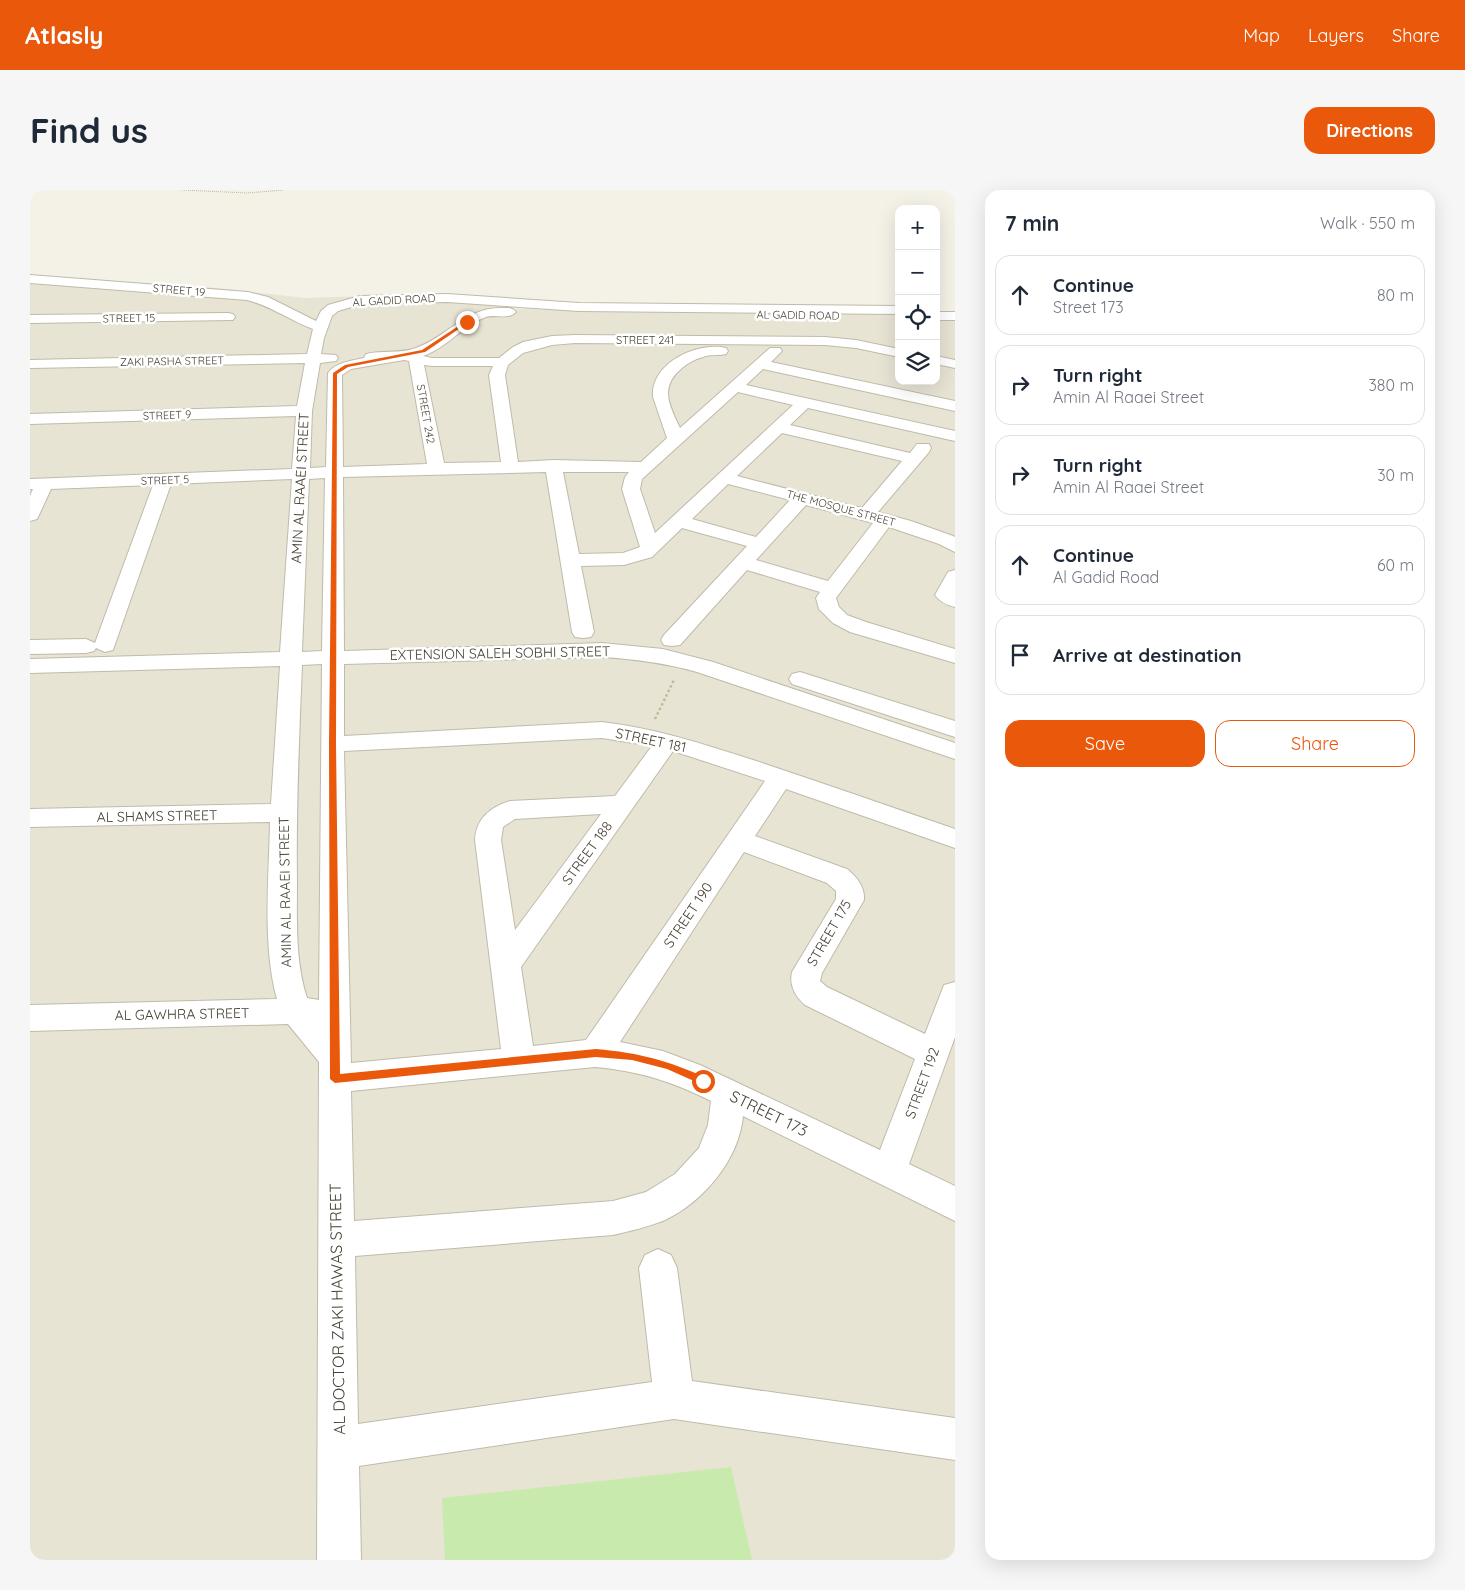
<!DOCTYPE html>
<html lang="en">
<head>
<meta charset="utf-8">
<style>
  body { margin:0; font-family:Quicksand,sans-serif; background:#f6f6f7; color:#1f2937 }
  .controls { position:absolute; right:15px; top:15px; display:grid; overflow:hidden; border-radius:10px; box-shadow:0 5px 20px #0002 }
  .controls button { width:45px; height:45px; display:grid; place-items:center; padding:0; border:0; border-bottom:1px solid #e0e1e3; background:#fff; color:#1f2937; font:25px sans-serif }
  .stop { position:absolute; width:15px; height:15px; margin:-11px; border:4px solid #ea580c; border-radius:50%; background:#fff }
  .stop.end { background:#ea580c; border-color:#fff; box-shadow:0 1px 5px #0008 }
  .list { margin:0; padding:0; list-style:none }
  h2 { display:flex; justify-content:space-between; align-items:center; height:65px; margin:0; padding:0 20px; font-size:21px }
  h2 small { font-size:16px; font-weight:400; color:#747a83 }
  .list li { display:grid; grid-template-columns:32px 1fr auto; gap:15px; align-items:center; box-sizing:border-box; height:80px; margin:0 10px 10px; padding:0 10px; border:1px solid #e0e1e3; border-radius:15px }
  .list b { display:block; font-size:19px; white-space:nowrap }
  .list p { margin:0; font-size:16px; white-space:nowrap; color:#747a83 }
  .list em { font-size:16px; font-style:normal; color:#747a83 }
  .actions { display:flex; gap:10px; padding:15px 20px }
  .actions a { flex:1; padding:11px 0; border:1px solid #ea580c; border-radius:15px; text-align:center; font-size:18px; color:#ea580c }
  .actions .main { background:#ea580c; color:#fff }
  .icon { flex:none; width:28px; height:28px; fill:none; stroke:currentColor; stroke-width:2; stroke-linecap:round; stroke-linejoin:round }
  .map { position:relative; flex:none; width:925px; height:1370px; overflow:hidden; border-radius:15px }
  header { display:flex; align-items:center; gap:30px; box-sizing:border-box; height:70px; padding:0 25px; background:#ea580c; color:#fff }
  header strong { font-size:24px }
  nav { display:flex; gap:28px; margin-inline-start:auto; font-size:18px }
  .intro { display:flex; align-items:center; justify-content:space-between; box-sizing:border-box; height:120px; padding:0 30px }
  h1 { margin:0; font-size:35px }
  .button { padding:12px 22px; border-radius:15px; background:#ea580c; color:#fff; font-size:18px; font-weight:700 }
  main { display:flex; gap:30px; padding:0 30px }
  aside { flex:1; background:#fff; border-radius:15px; box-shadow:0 5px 20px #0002 }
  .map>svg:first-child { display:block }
</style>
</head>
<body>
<header>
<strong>Atlasly</strong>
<nav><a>Map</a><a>Layers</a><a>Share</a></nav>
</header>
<div class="intro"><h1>Find us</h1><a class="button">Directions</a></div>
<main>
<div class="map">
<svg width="925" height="1370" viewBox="0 0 925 1370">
  <rect width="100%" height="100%" fill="#f4f1e7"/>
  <polygon fill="#e8e4d4" points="0,86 187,98 275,108 370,105 459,112 476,119 869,123 869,191 906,191 906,123 925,123 925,1370 0,1370"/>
  <polygon fill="#c8eaad" points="701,1277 722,1370 415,1370 412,1308"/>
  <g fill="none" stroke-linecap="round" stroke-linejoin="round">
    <g stroke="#c0baa9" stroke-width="2">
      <g id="minor">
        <path d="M0 85 218 102 238 107 286 131 291 121 298 115 330 106 417 104 549 113 869 116V124L549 121 417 112 331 114 308 121 302 126 294 148 291 164 306 165 308 168 306 171 290 173 282 221 280 278 296 277 298 183C306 172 321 171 334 168L336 164C352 160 370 164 386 158 417 147 436 117 472 118 478 118 482 117 486 122 479 130 465 124 456 127 433 135 417 158 393 166L402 168H469L483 157 493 152 522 146 545 145 795 147 826 150 869 159V167L826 158 795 155 545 153 522 155 493 163 478 175 475 185 488 272 523 270 611 272 637 248 623 207C620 173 668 151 696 158L698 161 696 164C688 166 680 164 673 167 665 169 658 173 652 178 629 197 639 215 650 238L740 158H750L752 161 741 172 925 211V221L733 179 716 195 925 241V251L778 218 760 235 880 263 887 254H899L901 258 899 262 848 322 881 331 923 346 925 347V362L909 354 859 337 806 408 809 417 817 425 836 432 925 459V473L820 442 803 433 789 419 786 408 790 402 717 380 650 455 642 456 634 455 631 450 634 445 717 356 652 338 622 367 594 375 551 376 564 442 561 447 553 448 545 447 542 442 516 282 313 287 314 461 572 453 633 459 683 472 925 553V569L667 482C635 473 605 469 572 467L314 474V546L572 532C625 538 673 554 723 570 790 592 858 616 925 639V658L756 599 725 646 817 679C827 687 835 697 834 710L792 783 790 791 797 797 895 844 914 795 925 792V847L879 974 925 996V1031L713 926C709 970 673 1012 635 1030 618 1037 600 1041 583 1045L325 1066 328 1234 622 1192 609 1078 615 1065 628 1059 641 1065 647 1078 662 1191 925 1228V1270L644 1229 329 1276 331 1370H287L289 872 258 834 0 841V815L247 809C232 756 239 688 240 632L0 637V619L241 614 250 476 0 483V469L250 462 262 289 141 294 83 460 75 462 66 458 64 461 56 463 0 464V450L56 449 65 453 123 295 21 299 9 325 7 329 0 331V306L3 299H0V289L262 279 266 226 0 234V224L267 216 275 173 0 178V170L277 164 283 139C261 131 241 116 217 110L0 93ZM374 170 379 171 397 274 313 277 312 185 321 179ZM394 175 402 176H463L459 185 471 272 414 273ZM708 202 763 215 625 343 610 299 612 289ZM752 243 872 271 832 318 707 286ZM533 282H599L595 287 592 299 610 357 593 363 549 364ZM295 288 292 461 272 462 279 289ZM698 294 760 310 726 347 662 329ZM776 315 843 333 798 391 726 370ZM292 474 289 810 277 808C265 771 267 731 267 692 266 619 269 547 272 475ZM572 548 622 556 585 606 480 611C460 617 446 629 445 650L471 859 321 873 314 561ZM643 561 735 591 556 850 503 856 491 777ZM571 624 485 740 471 650 473 637 485 629ZM714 662 797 693 806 701V709L762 782C759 795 765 806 775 815L885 869 850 960 670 875 633 861 590 852ZM565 877C609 881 641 891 681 911L678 935 669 958 645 984 616 1002 583 1011 324 1031 321 901Z"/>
        <rect x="906" y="122" width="19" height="8"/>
        <polygon points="198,123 203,124 205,127 203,130 0,133 0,125"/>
        <polygon points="906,166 925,170 925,178 906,174"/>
        <path d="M925 380V417C917 415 910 412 905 405L918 382Z"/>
        <polygon points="770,482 925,531 925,547 762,494 759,489 762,484"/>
      </g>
    </g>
    <polyline stroke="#c3b899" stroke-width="1" stroke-dasharray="1 1" stroke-linecap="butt" points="152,0 217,3 254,0"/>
    <polyline stroke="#c3b899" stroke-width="2.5" stroke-dasharray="2.5 2.5" stroke-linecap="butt" points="625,529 644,490"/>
    <use href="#minor" fill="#fff" fill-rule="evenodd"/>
  </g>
  <path fill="#ea580c" d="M436 131 439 132 395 162 318 177 307 184 306 554 310 884 566 859C610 863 636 870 677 888L678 891 673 895 637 879 602 870 566 867 305 893 300 889 299 554 303 183 315 175 392 160Z"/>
  <g text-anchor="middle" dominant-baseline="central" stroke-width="5" stroke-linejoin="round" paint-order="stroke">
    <g font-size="11" fill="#474235" stroke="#fff">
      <text transform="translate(149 100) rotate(5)">STREET 19</text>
      <text transform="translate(364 110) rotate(-3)">AL GADID ROAD</text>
      <text transform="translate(768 125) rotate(1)">AL GADID ROAD</text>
      <text transform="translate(99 128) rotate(-1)">STREET 15</text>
      <text x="615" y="150">STREET 241</text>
      <text transform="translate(142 171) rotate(-1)">ZAKI PASHA STREET</text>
      <text transform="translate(396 224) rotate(80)">STREET 242</text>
      <text transform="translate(137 225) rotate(-2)">STREET 9</text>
      <text transform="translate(135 290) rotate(-2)">STREET 5</text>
      <text transform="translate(811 318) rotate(15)">THE MOSQUE STREET</text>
    </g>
    <g font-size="14" fill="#474235" stroke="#fff">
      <text transform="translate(270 298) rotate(-87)">AMIN AL RAAEI STREET</text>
      <text transform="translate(470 463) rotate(-1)">EXTENSION SALEH SOBHI STREET</text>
      <text transform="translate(621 550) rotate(12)">STREET 181</text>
      <text transform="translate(127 626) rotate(-1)">AL SHAMS STREET</text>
      <text transform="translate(557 663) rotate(-54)">STREET 188</text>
      <text transform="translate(255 702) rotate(-91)">AMIN AL RAAEI STREET</text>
      <text transform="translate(658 725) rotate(-56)">STREET 190</text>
      <text transform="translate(799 743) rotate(-60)">STREET 175</text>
      <text transform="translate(152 824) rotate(-1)">AL GAWHRA STREET</text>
      <text transform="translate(892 893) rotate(-70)">STREET 192</text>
    </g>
    <g font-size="16" fill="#474235" stroke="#fff">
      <text transform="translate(739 923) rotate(26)">STREET 173</text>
      <text transform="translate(307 1119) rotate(-91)">AL DOCTOR ZAKI HAWAS STREET</text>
    </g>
  </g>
</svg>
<div class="controls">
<button>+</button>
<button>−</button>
<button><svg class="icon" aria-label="locate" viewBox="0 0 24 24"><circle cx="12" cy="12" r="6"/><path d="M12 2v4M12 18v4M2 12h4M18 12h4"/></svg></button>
<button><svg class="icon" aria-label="layers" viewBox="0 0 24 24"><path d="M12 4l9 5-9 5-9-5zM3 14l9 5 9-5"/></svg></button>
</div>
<div class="stop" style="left:673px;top:891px"></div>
<div class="stop end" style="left:437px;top:132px"></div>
</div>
<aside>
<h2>7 min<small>Walk · 550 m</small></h2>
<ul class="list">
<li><svg class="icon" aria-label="ahead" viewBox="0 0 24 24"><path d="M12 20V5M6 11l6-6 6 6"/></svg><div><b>Continue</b><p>Street 173</p></div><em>80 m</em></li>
<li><svg class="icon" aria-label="right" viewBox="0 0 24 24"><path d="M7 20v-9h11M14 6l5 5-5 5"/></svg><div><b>Turn right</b><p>Amin Al Raaei Street</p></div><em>380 m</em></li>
<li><svg class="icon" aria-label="right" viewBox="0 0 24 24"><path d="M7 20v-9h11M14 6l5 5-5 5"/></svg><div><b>Turn right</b><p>Amin Al Raaei Street</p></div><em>30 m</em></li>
<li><svg class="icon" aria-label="ahead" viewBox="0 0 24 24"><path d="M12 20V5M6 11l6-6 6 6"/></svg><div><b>Continue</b><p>Al Gadid Road</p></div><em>60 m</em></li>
<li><svg class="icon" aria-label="arrive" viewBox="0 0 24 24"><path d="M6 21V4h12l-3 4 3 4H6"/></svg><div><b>Arrive at destination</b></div></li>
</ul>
<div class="actions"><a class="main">Save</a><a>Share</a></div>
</aside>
</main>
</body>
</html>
